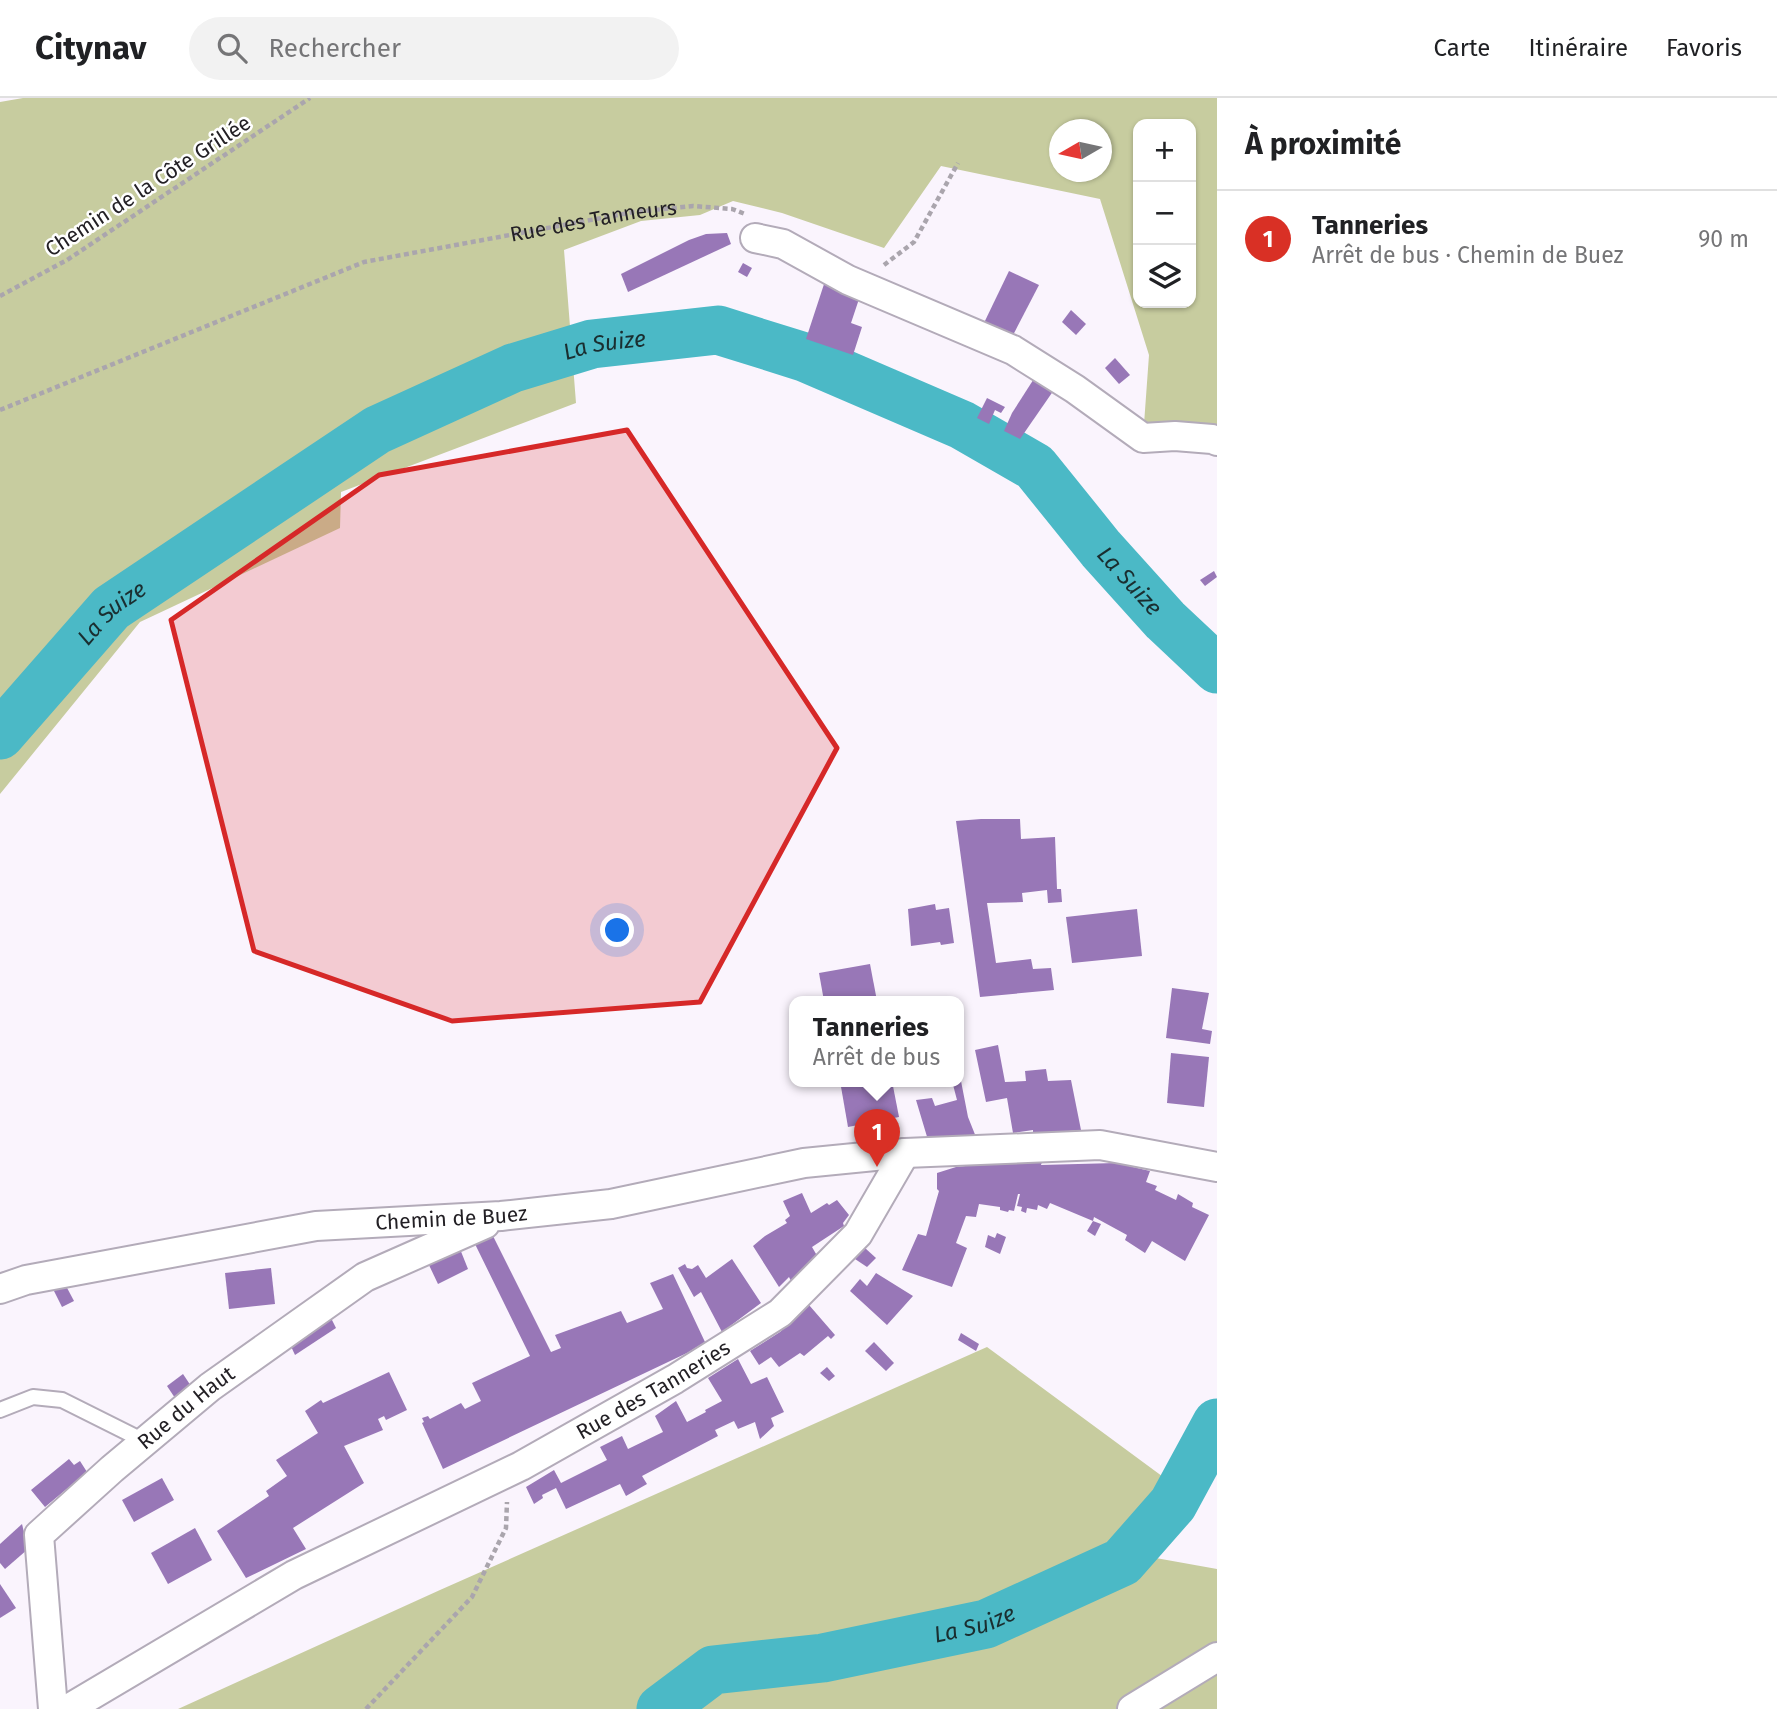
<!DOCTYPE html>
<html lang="fr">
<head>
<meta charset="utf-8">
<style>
  body { margin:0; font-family:"Fira Sans",sans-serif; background:#f2f2f2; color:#202124 }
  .controls { position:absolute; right:21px; top:21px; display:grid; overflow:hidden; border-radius:14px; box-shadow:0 2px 5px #0004 }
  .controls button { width:63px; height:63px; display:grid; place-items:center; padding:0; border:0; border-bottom:2px solid #e0e0e0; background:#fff; color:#202124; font:35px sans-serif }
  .compass { position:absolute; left:1049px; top:21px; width:63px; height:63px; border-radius:50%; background:#fff; box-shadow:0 2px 5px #0004; rotate:261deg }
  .you { position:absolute; left:618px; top:833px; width:24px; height:24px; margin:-18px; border:5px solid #fff; border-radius:50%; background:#1a73e8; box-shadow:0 0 0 10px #1a73e833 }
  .badge { display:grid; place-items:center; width:46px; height:46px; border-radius:50%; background:#d93025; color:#fff; font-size:23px; font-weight:700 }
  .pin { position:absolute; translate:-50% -58px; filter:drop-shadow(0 2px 4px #0008) }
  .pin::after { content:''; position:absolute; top:37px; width:24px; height:21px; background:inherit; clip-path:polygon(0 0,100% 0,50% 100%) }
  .popup { position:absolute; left:789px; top:898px; width:175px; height:91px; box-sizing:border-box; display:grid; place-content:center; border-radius:14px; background:#fff; filter:drop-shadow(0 2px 5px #0005); font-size:23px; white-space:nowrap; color:#757577 }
  .popup b { font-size:26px; color:#202124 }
  .popup::after { content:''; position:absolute; left:50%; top:100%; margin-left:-14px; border:14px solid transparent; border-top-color:#fff }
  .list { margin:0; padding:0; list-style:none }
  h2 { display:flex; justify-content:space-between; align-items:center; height:91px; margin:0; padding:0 28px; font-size:30px }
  h2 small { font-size:23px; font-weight:400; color:#757577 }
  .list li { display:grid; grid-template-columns:46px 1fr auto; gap:21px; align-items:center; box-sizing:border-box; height:98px; padding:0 28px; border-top:2px solid #e0e0e0 }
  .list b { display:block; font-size:26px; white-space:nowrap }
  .list p { margin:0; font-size:23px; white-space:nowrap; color:#757577 }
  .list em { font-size:23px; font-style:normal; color:#757577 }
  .icon { flex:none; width:38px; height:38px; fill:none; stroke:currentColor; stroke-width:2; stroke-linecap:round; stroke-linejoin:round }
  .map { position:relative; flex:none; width:1217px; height:1611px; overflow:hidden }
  header { display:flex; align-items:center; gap:42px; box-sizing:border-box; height:98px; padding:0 35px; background:#fff; border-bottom:2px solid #e0e0e0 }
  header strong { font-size:33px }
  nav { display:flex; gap:38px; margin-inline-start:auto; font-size:24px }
  .search { width:490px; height:63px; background:#f2f2f2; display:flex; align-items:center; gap:18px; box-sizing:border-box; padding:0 24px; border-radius:38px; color:#757577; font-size:26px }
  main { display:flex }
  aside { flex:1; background:#fff }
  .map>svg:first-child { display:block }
</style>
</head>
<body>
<header>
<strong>Citynav</strong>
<div class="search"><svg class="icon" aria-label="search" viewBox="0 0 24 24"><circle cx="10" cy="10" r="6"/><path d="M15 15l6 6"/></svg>Rechercher</div>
<nav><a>Carte</a><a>Itinéraire</a><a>Favoris</a></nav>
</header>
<main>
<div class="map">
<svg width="1217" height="1611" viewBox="0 0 1217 1611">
  <rect width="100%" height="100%" fill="#faf4fd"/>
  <g fill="#c7cc9f" fill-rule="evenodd">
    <path d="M23 0H1217V343L1143 340 1149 257 1100 101 941 68 884 150 782 115 733 103 700 117 641 123 564 152 576 305 341 394 340 430 140 524 0 696V4ZM1138 26H1191V205H1138ZM1060 32H1102V74H1060Z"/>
    <polygon points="987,1249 1170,1384 1127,1446 1139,1457 1217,1471 1217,1611 178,1611 440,1492"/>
  </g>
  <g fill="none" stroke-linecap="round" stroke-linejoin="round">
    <g stroke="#4bb9c6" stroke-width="49">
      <path id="s1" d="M0 637 111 510 377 332 513 270 592 246 718 232 804 259 962 327 1035 369 1101 451 1165 522 1217 571"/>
      <path id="s2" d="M661 1611 713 1572 823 1560 986 1526 1122 1464 1173 1406 1217 1325"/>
    </g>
  </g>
  <g fill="#9877b7">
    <polygon points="727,135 731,146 628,194 621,176 689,142 706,136"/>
    <polygon points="743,165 752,170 747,179 738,174"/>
    <polygon points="1009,173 1039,187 1011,241 983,227"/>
    <polygon points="827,177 860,198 851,225 862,229 853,257 806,241"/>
    <polygon points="1071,212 1086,226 1076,237 1062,224"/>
    <polygon points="1115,260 1130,277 1119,286 1105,270"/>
    <polygon points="1037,276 1056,289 1020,341 1004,333 1012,315"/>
    <polygon points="987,300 1005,309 1001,315 995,312 989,326 977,320"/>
    <polygon points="1214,473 1217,479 1205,488 1200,482"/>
    <polygon points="981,721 1020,721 1021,741 1055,739 1057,791 1061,791 1062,804 1048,805 1047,792 1022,795 1023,804 987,805 996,865 1031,861 1033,871 1051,870 1054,892 980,899 956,723"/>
    <polygon points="935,806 936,812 949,810 954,845 941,847 940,844 911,848 908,811"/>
    <polygon points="1137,811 1142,858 1072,865 1066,819"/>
    <polygon points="870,866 877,903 824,903 819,875"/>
    <polygon points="1172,890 1209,895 1202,931 1212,933 1210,946 1166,940"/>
    <polygon points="998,947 1005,984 1026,983 1025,973 1046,971 1048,983 1071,982 1081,1032 1033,1036 1033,1032 1013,1035 1007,1000 986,1004 975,952"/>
    <polygon points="1171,955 1209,959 1204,1009 1167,1005"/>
    <polygon points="840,983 892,983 899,1019 848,1029"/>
    <polygon points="952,983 961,983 968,1019 976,1039 928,1042 916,1002 932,1000 935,1008 957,1002"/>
    <polygon points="1003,1064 1042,1064 1041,1067 1116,1065 1150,1073 1146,1084 1157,1088 1155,1092 1176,1102 1178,1096 1193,1105 1192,1109 1209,1117 1185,1163 1152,1143 1145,1155 1125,1142 1127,1137 1094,1119 1093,1123 1050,1105 1047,1111 1038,1107 1037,1112 1027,1110 1026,1115 1021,1113 1022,1109 1017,1108 1020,1096 1018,1096 1014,1113 1009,1112 1008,1114 1000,1112 1000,1109 979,1106 976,1119 966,1118 956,1145 967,1150 952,1189 902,1172 918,1136 926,1138 939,1093 937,1091 937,1075 956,1069"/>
    <polygon points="802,1095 811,1115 827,1105 829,1107 837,1102 849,1117 843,1125 844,1128 812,1149 819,1161 791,1183 789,1179 779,1189 753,1148 765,1138 787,1125 785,1122 790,1118 783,1103"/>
    <polygon points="1093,1123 1101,1126 1095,1138 1087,1133"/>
    <polygon points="997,1135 1006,1139 1000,1156 985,1149 988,1137 995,1140"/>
    <polygon points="492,1136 551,1254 561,1250 555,1237 621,1213 627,1225 663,1211 650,1185 673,1176 705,1244 687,1255 443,1371 422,1325 424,1324 422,1320 428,1318 430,1321 461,1305 465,1311 481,1303 472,1285 530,1258 474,1144"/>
    <polygon points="865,1150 876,1160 867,1169 855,1161"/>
    <polygon points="460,1151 468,1171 438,1186 428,1165"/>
    <polygon points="732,1161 761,1205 722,1234 701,1194 694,1199 678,1170 685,1166 687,1170 692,1171 698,1167 706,1180"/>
    <polygon points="271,1170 275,1206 229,1211 225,1175"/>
    <polygon points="876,1175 913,1198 887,1227 850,1193 860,1181 867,1188"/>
    <polygon points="65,1186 74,1203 62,1209 53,1191"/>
    <polygon points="809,1207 835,1237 831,1241 828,1238 804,1258 800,1255 779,1269 771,1259 759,1267 750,1253 780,1234"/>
    <polygon points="329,1216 336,1230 295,1257 289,1244"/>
    <polygon points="961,1235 979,1246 976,1253 958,1242"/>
    <polygon points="874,1244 894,1265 886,1273 865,1253"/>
    <polygon points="738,1261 751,1286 767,1279 784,1314 771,1320 774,1328 760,1341 755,1324 738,1331 734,1323 715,1332 718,1338 642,1378 647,1386 626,1398 620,1386 566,1411 556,1390 542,1397 543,1400 534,1406 526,1389 554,1372 561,1385 607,1362 600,1349 622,1338 628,1351 663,1334 655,1318 676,1303 687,1324 706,1314 705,1312 722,1303 708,1280"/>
    <polygon points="827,1269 835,1278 829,1283 820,1275"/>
    <polygon points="389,1274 407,1312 386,1322 384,1318 378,1321 383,1332 344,1348 364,1385 293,1430 306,1451 246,1480 217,1433 269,1398 266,1393 287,1378 276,1362 318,1335 305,1313 321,1302 323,1305"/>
    <polygon points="183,1276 191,1288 175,1300 167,1288"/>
    <polygon points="69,1361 74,1367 80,1363 87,1374 45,1409 31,1392"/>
    <polygon points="162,1380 174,1402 134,1424 122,1402"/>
    <polygon points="22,1426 28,1451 5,1471 0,1465 0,1446"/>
    <polygon points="195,1430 212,1462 168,1486 151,1455"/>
    <polygon points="0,1486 16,1510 0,1520"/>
  </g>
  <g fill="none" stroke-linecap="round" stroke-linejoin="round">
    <g stroke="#b3abb9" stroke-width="18">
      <polyline id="service" points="0,1312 33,1299 62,1302 144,1343"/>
    </g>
    <g stroke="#b3abb9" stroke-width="32">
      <g id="minor">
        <polyline points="755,140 783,146 848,182 1013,252 1075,291 1143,340 1175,338 1212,341 1217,343"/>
        <path id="s4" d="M0 1191 26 1182 316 1128 501 1118 611 1106 804 1065 905 1055 1100 1047 1217 1069"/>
        <path id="s5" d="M53 1611 39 1437 112 1371 210 1289 365 1179 485 1126"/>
        <path id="s6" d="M68 1611 294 1477 521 1368 675 1281 780 1215 858 1136 905 1055"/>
        <polyline points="1132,1611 1217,1559"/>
      </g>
    </g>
    <g stroke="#aaa5ad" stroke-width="4.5" stroke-dasharray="5 3.5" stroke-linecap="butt">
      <polyline points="884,167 914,144 958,65"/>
      <polyline points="0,198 67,162 310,0"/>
      <path id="s3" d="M0 312 364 164 634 114 693 108 732 111 745 116"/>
      <polyline points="366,1611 472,1499 506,1430 507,1404"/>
    </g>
    <use href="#service" stroke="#fff" stroke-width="14"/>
    <use href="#minor" stroke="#fff" stroke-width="28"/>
  </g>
  <path fill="#d62828" fill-opacity="0.2" stroke="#d62828" stroke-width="5" stroke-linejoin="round" d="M627 332 837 650 700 904 452 923 254 853 171 522 379 377Z"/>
  <g text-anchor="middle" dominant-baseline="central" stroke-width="5" stroke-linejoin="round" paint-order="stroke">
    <g font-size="21" fill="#232025" stroke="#fff">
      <text transform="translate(148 88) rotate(-33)">Chemin de la Côte Grillée</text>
      <text stroke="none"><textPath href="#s3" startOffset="626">Rue des Tanneurs</textPath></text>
      <text stroke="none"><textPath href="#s4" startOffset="458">Chemin de Buez</textPath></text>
      <text stroke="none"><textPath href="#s6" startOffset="667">Rue des Tanneries</textPath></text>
      <text stroke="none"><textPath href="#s5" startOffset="369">Rue du Haut</textPath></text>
    </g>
    <g font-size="23" font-style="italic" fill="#1a2e30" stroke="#fff">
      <text stroke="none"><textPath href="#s1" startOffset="733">La Suize</textPath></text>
      <text stroke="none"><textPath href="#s1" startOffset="1342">La Suize</textPath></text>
      <text stroke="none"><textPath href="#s1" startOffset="166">La Suize</textPath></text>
      <text stroke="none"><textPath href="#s2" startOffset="331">La Suize</textPath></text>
    </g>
  </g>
</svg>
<div class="controls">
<button>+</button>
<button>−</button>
<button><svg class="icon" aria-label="layers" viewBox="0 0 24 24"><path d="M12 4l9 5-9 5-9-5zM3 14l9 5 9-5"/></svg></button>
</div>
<svg class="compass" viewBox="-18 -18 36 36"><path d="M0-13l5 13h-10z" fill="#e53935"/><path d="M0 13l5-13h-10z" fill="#757577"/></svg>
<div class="you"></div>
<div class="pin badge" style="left:877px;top:1069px">1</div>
<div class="popup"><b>Tanneries</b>Arrêt de bus</div>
</div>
<aside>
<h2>À proximité<small></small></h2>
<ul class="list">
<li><span class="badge">1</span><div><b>Tanneries</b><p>Arrêt de bus · Chemin de Buez</p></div><em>90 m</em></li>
</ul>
</aside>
</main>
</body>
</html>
